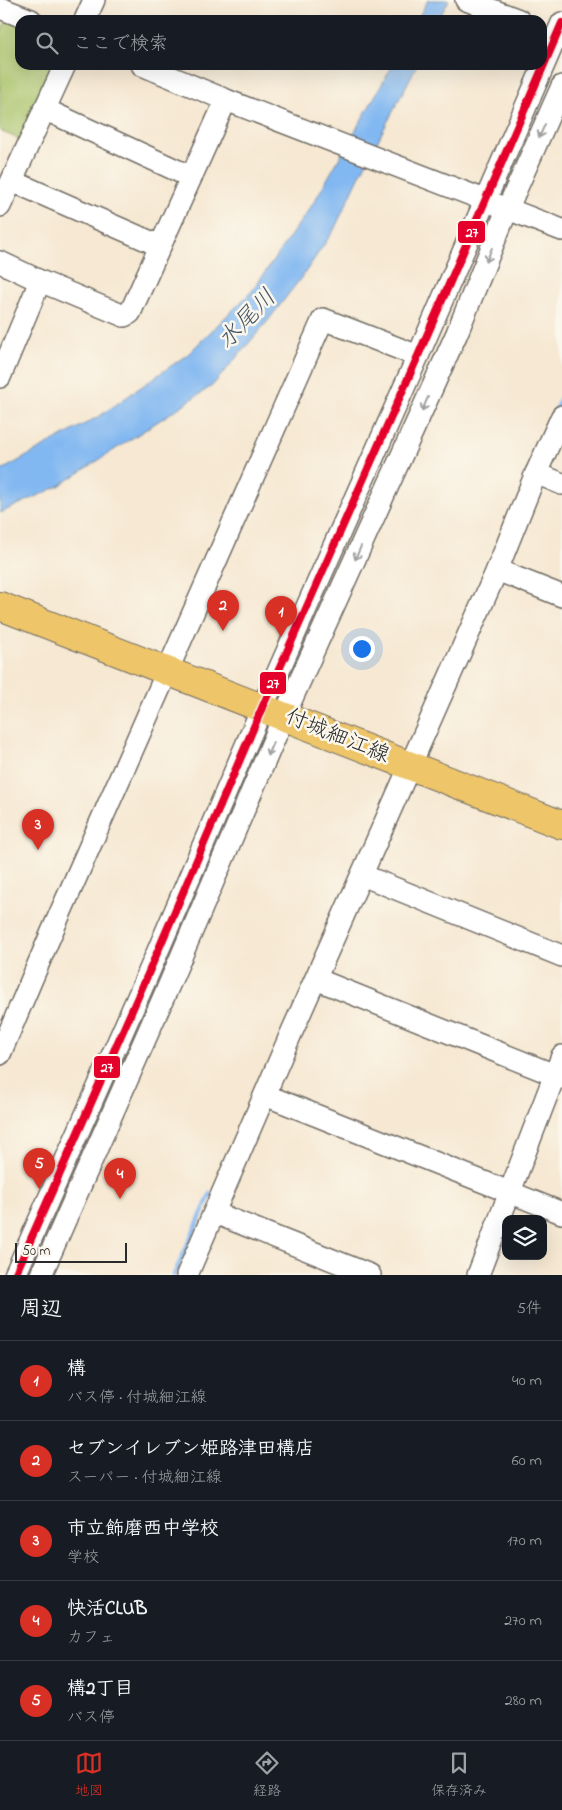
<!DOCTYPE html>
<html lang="ja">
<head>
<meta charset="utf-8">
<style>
  body { margin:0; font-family:"Indie Flower","Klee One",sans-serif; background:#20242c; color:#f1f3f6 }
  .controls { position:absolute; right:15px; bottom:15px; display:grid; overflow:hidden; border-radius:10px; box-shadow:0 5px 20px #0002 }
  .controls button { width:45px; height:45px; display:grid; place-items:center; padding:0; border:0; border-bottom:1px solid #363941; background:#171b24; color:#f1f3f6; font:25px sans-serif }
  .scale { position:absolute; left:15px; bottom:12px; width:112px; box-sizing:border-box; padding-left:5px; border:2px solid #2b2b2b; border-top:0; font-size:14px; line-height:18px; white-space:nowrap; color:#2b2b2b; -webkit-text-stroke:4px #fbf7ec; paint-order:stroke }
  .you { position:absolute; left:361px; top:648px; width:18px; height:18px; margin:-12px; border:4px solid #fff; border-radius:50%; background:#1a73e8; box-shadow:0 0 0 8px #1a73e833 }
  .badge { display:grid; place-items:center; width:32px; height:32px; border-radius:50%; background:#d93025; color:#fff; font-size:16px; font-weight:700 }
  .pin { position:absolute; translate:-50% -41px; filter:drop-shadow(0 1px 2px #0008) }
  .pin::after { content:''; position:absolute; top:26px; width:18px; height:15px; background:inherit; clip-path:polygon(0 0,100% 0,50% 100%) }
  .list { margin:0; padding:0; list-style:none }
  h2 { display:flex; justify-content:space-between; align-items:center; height:65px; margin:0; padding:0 20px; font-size:21px }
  h2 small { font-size:16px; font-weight:400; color:#9ea1a6 }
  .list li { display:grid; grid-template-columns:32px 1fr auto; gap:15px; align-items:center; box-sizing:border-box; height:80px; padding:0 20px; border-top:1px solid #363941 }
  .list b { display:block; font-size:19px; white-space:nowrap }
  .list p { margin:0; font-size:16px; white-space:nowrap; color:#9ea1a6 }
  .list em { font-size:16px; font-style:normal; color:#9ea1a6 }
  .icon { flex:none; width:28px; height:28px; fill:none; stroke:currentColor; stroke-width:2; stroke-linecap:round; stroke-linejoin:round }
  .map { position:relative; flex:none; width:562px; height:1275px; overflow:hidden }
  .search { position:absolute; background:#171b24; box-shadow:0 5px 20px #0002; left:15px; right:15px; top:15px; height:55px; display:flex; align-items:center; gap:12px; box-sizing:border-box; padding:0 18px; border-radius:15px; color:#9ea1a6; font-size:19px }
  .sheet { height:465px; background:#171b24 }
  nav { display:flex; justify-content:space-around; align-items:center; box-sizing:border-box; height:70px; border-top:1px solid #363941; background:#171b24; font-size:14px; color:#9ea1a6 }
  nav a { display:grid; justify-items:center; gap:2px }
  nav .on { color:#d93025 }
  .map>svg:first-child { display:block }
</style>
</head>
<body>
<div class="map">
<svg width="562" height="1275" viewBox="0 0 562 1275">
  <rect width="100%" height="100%" fill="#fbf7ec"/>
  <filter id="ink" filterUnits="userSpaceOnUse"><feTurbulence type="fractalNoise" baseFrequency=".02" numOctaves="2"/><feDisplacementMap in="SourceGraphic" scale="10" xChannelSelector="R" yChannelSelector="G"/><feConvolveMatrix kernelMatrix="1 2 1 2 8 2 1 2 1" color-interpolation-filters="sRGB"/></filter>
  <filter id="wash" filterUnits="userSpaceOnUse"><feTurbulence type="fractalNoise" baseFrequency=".0096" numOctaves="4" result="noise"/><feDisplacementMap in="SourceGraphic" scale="20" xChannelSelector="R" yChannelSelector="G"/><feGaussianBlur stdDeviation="1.12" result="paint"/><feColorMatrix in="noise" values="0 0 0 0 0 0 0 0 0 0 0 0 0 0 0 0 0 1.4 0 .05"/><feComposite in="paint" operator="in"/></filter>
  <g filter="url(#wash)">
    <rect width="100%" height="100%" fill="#f6e8d2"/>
    <polygon fill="#a7c268" stroke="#69764a" points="6,20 20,25 20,65 57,65 23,141 0,131 0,35"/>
    <g fill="#82b8f1" stroke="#56728e">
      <polygon points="428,0 449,0 438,20 417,20"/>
      <polygon points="393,65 417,65 360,175 334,230 304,274 267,322 212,386 59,486 0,513 0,471 101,415 188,354 252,291 314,202"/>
    </g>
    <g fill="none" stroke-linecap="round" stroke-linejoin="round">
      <g stroke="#82b8f1" stroke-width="4.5">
        <polyline points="555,412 562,395"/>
        <polyline points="174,1275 211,1193"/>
      </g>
    </g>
  </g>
  <g filter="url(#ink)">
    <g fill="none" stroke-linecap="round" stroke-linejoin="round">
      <g stroke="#726d65" stroke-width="24">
        <g id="minor">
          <polyline points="466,0 519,20"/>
          <polyline points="0,8 31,20"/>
          <polyline points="85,20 94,0"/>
          <polyline points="142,65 226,100 562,230"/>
          <polyline points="44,109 191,177"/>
          <polyline points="12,181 160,246"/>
          <polyline points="0,206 65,65"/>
          <polyline points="0,262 40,281 124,316 130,313 226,100"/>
          <polyline points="0,377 40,281"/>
          <polyline points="536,473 562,484"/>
          <polyline points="497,570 562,596"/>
          <polyline points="362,875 562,956"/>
          <polyline points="316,979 562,1078"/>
          <polyline points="0,1054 51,934 323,319 418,356"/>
          <polyline points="265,1095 562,1213"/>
          <polyline points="215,1213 370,1275"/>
          <polyline points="15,1275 148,974 262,708 418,356 562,23"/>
          <polyline points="41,1275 169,985 284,716 457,333 507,210 562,86"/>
          <polyline points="187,1275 290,1036 497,570 536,473 562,416"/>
          <polyline points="478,1275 562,1056"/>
        </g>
      </g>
      <g stroke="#726d65" stroke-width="30">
        <polyline id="major" points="0,606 562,825"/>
      </g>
      <use href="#minor" stroke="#fff" stroke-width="21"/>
      <use href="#major" stroke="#eec569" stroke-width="28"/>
      <g stroke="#fbf7ec" stroke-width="11">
        <polyline id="bus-1" points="15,1275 148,974 262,708 418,356 562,23"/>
      </g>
      <use href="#bus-1" stroke="#e4002b" stroke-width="8"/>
    </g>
    <defs><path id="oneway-shaft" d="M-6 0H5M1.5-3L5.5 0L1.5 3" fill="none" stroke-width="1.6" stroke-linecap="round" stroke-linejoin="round" transform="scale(1.25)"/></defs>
    <g stroke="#a0a0a0">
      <use href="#oneway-shaft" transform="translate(542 131) rotate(114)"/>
      <use href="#oneway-shaft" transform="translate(489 255) rotate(112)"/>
      <use href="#oneway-shaft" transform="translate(425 404) rotate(114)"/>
      <use href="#oneway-shaft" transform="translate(358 553) rotate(114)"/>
      <use href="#oneway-shaft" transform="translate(270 749) rotate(113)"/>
    </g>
  </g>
  <g text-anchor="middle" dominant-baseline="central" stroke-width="5" stroke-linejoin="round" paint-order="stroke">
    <g font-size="22" fill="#2b2b2b" stroke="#fbf7ec">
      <text transform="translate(337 737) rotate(22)">付城細江線</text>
    </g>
    <g font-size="24" font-style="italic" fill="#455566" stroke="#fbf7ec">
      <text transform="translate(248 320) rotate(-46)">水尾川</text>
    </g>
  </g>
  <g stroke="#fbf7ec" stroke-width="2">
    <rect x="457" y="220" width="29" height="24" rx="5" fill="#e4002b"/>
    <rect x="259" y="671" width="28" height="24" rx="5" fill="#e4002b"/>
    <rect x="93" y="1055" width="28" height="24" rx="5" fill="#e4002b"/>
  </g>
  <g font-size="14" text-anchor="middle" font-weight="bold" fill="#fff">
    <text x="472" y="237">27</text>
    <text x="273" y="688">27</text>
    <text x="107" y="1072">27</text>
  </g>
</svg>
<div class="controls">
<button><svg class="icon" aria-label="layers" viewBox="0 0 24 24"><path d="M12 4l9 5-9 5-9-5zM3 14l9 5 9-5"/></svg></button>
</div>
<div class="scale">50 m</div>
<div class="you"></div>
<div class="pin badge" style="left:281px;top:637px">1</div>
<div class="pin badge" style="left:223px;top:631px">2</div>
<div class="pin badge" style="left:38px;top:850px">3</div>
<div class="pin badge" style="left:120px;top:1199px">4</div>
<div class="pin badge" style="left:39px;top:1189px">5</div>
<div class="search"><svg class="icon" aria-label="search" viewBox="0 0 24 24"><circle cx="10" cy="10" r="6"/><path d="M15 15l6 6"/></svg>ここで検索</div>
</div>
<section class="sheet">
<h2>周辺<small>5件</small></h2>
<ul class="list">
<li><span class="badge">1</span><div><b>構</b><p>バス停 · 付城細江線</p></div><em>40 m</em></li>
<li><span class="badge">2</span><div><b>セブンイレブン姫路津田構店</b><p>スーパー · 付城細江線</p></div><em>60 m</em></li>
<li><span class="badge">3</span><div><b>市立飾磨西中学校</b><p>学校</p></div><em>170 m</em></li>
<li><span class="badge">4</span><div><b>快活CLUB</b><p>カフェ</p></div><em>270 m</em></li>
<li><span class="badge">5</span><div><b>構2丁目</b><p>バス停</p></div><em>280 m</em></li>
</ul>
</section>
<nav>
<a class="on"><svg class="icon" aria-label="map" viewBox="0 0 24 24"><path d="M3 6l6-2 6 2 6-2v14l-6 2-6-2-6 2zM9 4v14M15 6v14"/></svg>地図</a>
<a><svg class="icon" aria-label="directions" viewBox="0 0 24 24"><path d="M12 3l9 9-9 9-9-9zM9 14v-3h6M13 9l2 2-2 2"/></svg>経路</a>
<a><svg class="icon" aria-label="saved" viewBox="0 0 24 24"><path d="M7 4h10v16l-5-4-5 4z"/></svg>保存済み</a>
</nav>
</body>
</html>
